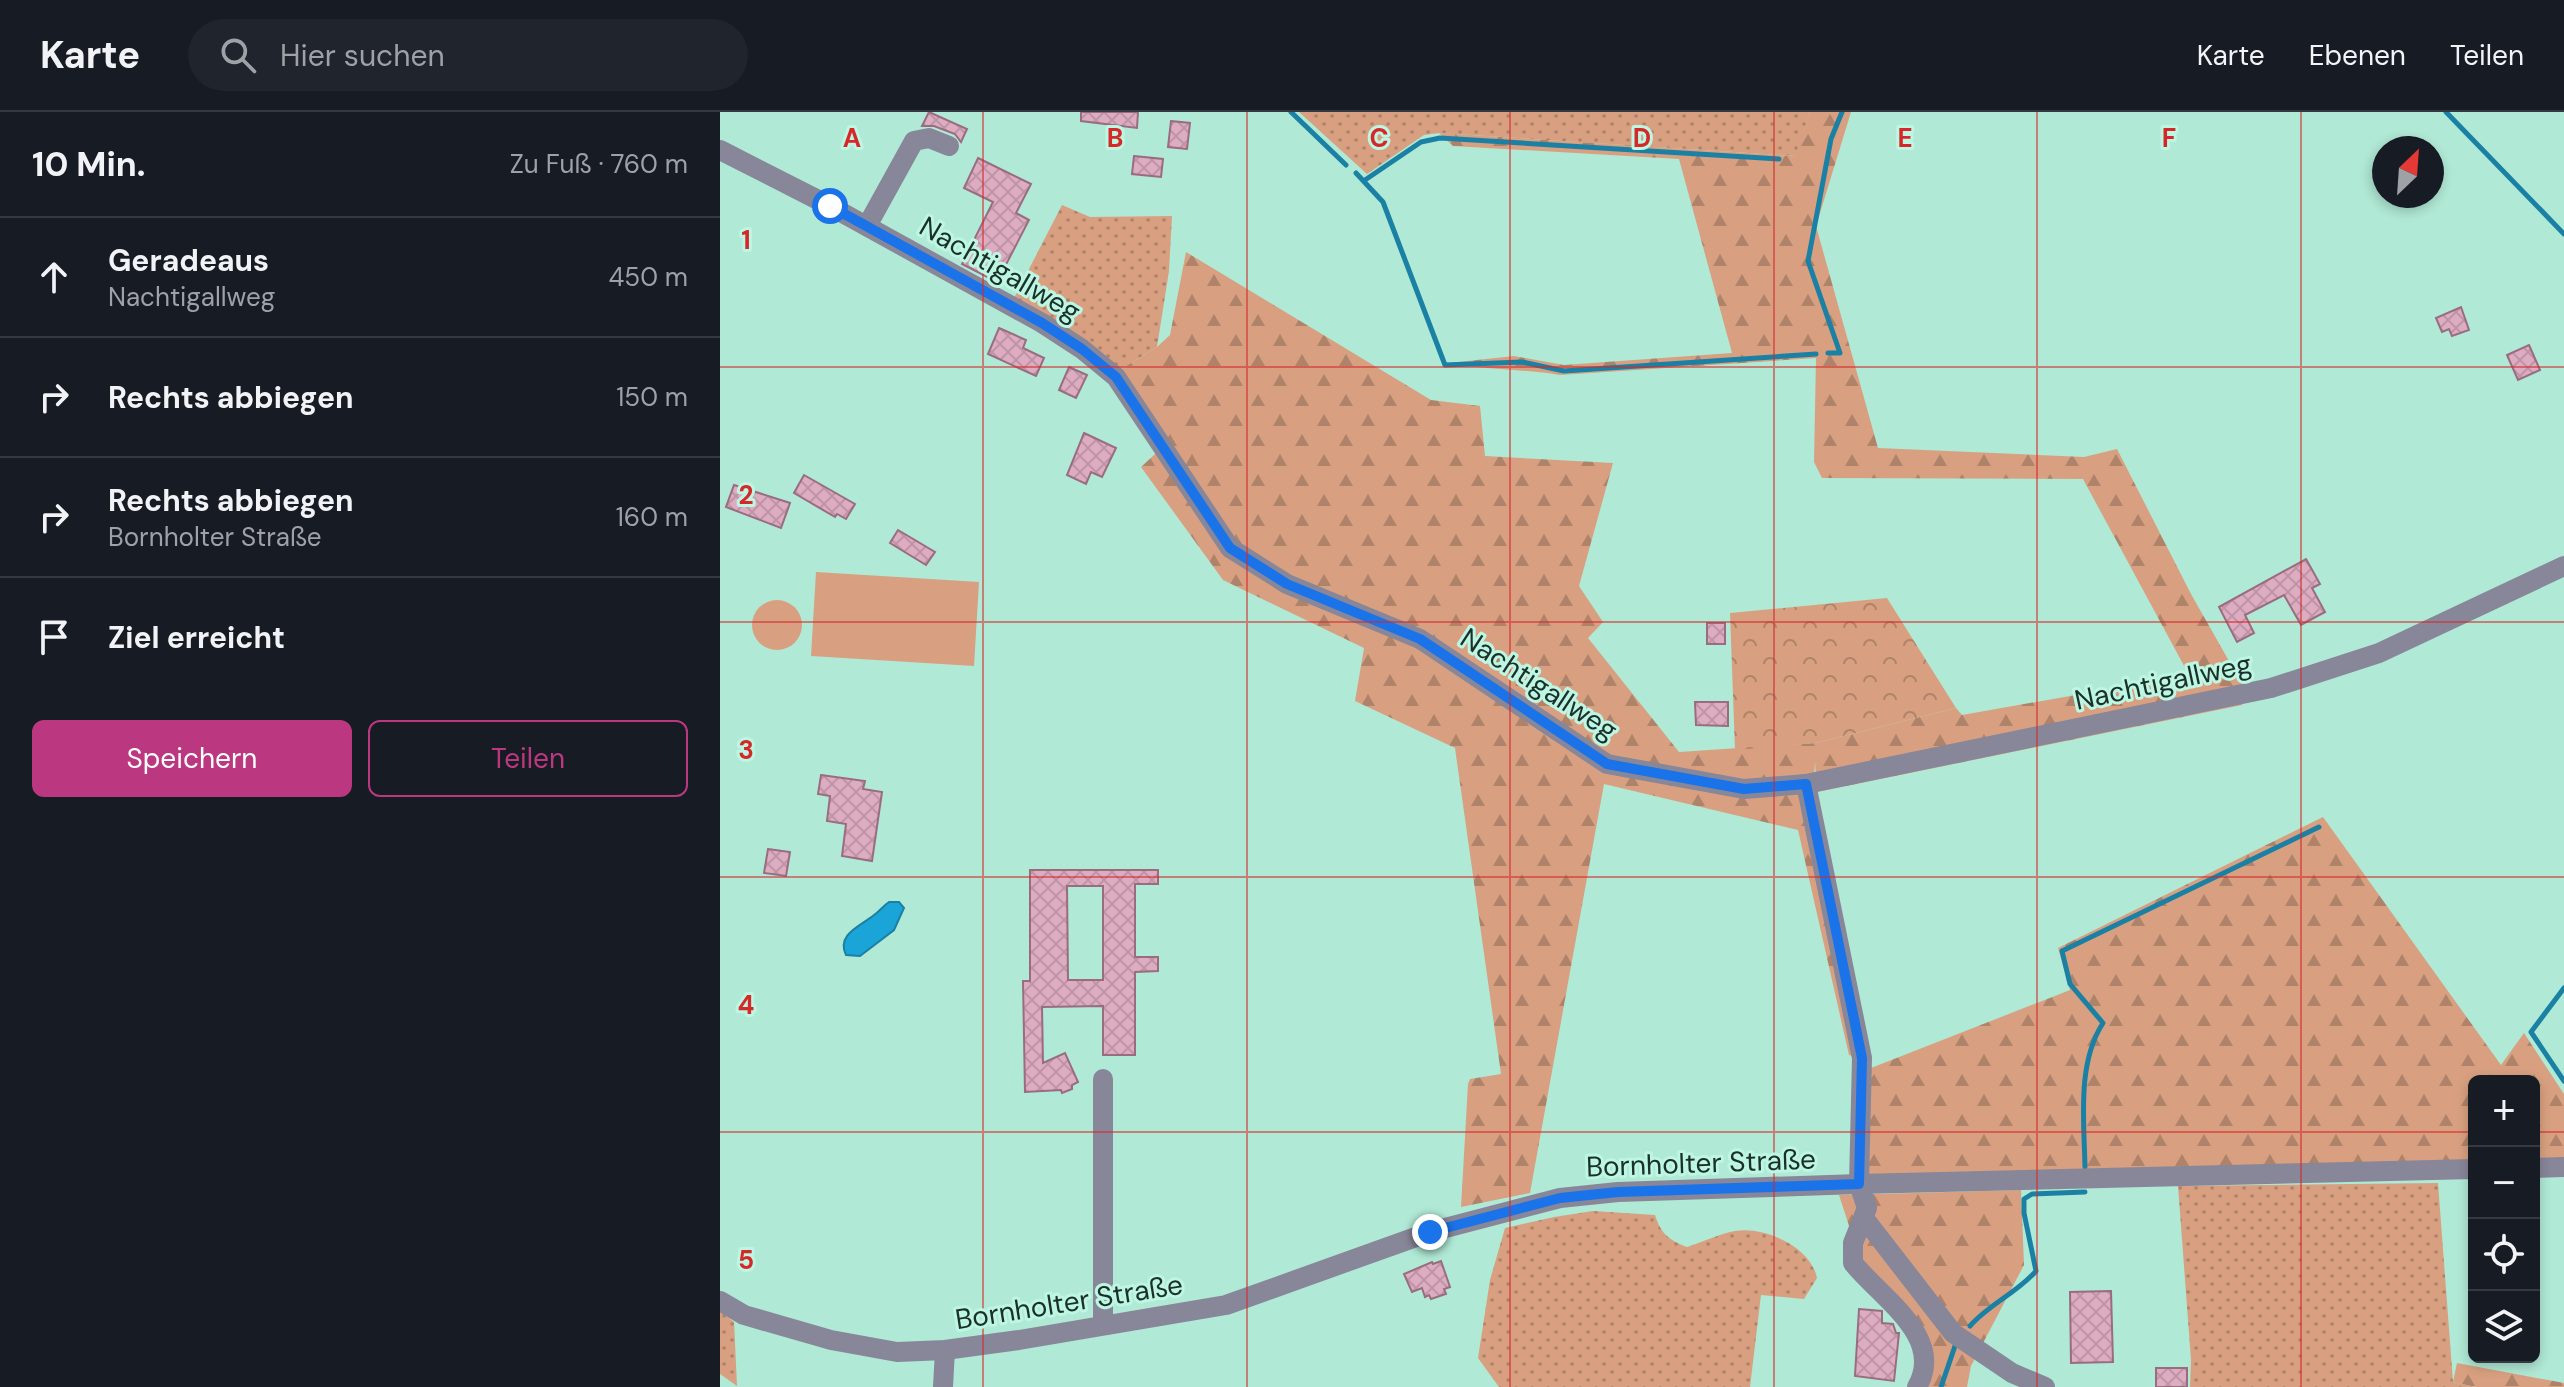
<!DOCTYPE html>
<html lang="de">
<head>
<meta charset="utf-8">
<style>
  body { margin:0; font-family:"DM Sans",sans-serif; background:#20242c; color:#f1f3f6 }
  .controls { position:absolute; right:24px; bottom:24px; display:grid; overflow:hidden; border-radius:12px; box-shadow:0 4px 12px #0003 }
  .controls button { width:72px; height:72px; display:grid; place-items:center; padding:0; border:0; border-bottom:2px solid #363941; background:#171b24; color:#f1f3f6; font:40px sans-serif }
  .compass { position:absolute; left:1652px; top:24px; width:72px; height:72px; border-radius:50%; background:#171b24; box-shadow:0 4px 12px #0003; rotate:25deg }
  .stop { position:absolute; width:24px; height:24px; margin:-18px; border:6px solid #1a73e8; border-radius:50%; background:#fff }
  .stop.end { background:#1a73e8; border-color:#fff; box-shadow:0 2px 8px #0008 }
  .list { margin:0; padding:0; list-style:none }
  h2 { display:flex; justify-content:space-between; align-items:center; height:104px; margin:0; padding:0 32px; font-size:34px }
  h2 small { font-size:26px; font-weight:400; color:#9ea1a6 }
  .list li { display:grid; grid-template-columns:52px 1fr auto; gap:24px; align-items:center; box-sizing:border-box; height:120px; padding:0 32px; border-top:2px solid #363941 }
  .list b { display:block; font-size:30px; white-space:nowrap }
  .list p { margin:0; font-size:26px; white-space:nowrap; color:#9ea1a6 }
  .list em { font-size:26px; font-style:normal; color:#9ea1a6 }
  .actions { display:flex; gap:16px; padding:24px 32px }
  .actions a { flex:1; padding:18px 0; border:2px solid #bb3880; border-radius:12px; text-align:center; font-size:28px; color:#bb3880 }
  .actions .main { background:#bb3880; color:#fff }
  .icon { flex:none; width:44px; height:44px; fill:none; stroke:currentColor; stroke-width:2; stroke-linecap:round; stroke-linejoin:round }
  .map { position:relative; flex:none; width:1844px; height:1275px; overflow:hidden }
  header { display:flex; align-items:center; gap:48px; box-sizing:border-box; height:112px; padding:0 40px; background:#171b24; border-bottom:2px solid #363941 }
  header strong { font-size:38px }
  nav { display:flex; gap:44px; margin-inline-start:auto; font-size:28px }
  .search { width:560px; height:72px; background:#20242c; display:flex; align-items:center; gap:20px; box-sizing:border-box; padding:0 28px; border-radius:44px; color:#9ea1a6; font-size:30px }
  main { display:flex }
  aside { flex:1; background:#171b24 }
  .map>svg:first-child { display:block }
</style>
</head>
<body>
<header>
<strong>Karte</strong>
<div class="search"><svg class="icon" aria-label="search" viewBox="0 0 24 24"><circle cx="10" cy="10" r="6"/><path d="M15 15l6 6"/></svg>Hier suchen</div>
<nav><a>Karte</a><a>Ebenen</a><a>Teilen</a></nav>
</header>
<main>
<aside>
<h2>10 Min.<small>Zu Fuß · 760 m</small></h2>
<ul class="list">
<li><svg class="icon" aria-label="ahead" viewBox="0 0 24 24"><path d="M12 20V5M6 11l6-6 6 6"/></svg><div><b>Geradeaus</b><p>Nachtigallweg</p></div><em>450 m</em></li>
<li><svg class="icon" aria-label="right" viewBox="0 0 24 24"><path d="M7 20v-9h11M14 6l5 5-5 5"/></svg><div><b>Rechts abbiegen</b></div><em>150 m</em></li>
<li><svg class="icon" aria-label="right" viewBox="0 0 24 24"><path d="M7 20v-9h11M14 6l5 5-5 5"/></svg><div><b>Rechts abbiegen</b><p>Bornholter Straße</p></div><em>160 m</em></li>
<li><svg class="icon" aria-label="arrive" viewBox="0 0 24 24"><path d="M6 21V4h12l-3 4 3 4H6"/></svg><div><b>Ziel erreicht</b></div></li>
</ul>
<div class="actions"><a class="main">Speichern</a><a>Teilen</a></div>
</aside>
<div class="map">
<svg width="1844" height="1275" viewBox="0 0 1844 1275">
  <defs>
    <pattern id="grass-dots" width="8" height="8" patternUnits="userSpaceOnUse" patternTransform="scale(2)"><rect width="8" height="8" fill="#d8a080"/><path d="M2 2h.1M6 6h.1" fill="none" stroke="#ae8369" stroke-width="1.8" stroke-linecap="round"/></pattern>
    <pattern id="forest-firs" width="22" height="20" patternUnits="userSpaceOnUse" patternTransform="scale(2)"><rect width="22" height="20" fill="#d8a080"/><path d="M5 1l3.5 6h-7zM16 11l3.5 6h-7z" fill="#ae8369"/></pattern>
    <pattern id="park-crowns" width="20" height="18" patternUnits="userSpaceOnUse" patternTransform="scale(2)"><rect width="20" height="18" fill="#d8a080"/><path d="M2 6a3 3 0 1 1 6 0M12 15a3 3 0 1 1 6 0" fill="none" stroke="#ae8369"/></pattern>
    <pattern id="building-cross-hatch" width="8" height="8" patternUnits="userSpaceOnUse" patternTransform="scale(2)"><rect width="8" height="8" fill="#deacc1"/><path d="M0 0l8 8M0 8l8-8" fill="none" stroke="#be94a6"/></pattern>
  </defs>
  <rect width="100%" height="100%" fill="#b0e9d5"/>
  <g fill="url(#grass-dots)">
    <polygon points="579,0 1090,0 1076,44 719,21 704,23 647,62"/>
    <polygon points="342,93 370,105 452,104 449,159 437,235 398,259 292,190"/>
    <polygon points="1718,1071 1733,1270 1756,1275 1470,1275 1471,1248 1458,1074"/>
    <path d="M873 1099 935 1103C941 1122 949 1128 967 1135 983 1130 999 1122 1015 1119 1045 1114 1091 1135 1097 1166L1084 1187 1041 1183 1030 1275H779L758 1246 770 1168 785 1116 834 1105Z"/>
    <polygon points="0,1199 14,1210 17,1274 0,1262"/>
  </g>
  <g fill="url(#forest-firs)">
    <path d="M1090 0H1131L1096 114 1158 336 1364 345 1397 337 1471 482 1522 572V593L1097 680 1095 650 1094 666 1137 945 1129 943 1078 718 884 672 810 1081 741 1095 748 972 750 967 781 962 735 636 635 589 644 536 503 468 421 355 446 332 398 259 437 235 450 223 466 140 711 288 760 294 765 344 893 351 859 474 883 510 868 526 959 640 1095 631 1236 596 1242 603 1469 563 1363 367 1102 366 1094 350 1096 246 840 263C803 257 766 258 729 251L794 244 844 253 1012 241 959 47 733 34 719 21 1075 44Z"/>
    <polygon points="1603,705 1781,953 1804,921 1844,982 1844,1047 1814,1048 1814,969 1754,969 1754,1049 1145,1065 1151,956 1350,878 1338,836"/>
    <polygon points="1301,1078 1304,1153 1251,1254 1247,1275 1206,1275 1211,1245 1143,1157 1119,1083"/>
    <polygon points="1737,1251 1844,1271 1844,1275 1756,1275 1733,1270"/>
  </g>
  <polygon fill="url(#park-crowns)" points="1167,486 1236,596 1095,631 1015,638 1010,501"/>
  <g fill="#d8a080">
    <polygon points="96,460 259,470 254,554 91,544"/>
    <circle cx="57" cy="513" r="25"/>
  </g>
  <path fill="#1aa4d8" stroke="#1a81a4" stroke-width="2" d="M169 790H179L184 796 174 818 140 844 126 843C116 822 141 814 154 803 160 799 163 794 169 790Z"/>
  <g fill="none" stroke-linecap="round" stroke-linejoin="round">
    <g stroke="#1a81a4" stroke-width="5">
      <polyline points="571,0 626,53"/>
      <polyline points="1726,0 1844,122"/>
      <polyline points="636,61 663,90 725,253 802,250 844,259 1096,242"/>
      <polyline points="645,68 701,30 720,26 1059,47"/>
      <polyline points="1108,241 1120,241 1088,149 1111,27 1122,0"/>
      <polyline points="1844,876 1811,920 1844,969"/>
      <path d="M1365 1055C1364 1008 1357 951 1383 911L1350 872 1342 839 1599 715"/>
      <path d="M1250 1214C1269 1192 1297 1181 1316 1159L1304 1101V1087L1312 1082 1365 1080"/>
      <polyline points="1221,1275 1236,1231"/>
    </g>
  </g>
  <g fill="url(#building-cross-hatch)" stroke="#996c80" stroke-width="2" fill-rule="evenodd">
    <polygon points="209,0 247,17 241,30 235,22 214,14 202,14"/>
    <polygon points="361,0 418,0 417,16 361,9"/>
    <polygon points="451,9 470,11 467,37 448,35"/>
    <polygon points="414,44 443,47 441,65 412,62"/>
    <polygon points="258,46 311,72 296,101 309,108 277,170 242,152 273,90 244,76"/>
    <polygon points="1741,195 1749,218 1732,224 1729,217 1722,220 1716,206"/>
    <polygon points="279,216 306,228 303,236 324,246 316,264 268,242"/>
    <polygon points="1809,233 1820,258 1798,268 1787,243"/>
    <polygon points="349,255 367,263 356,286 339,278"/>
    <polygon points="364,321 396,336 382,365 371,360 366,372 347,363"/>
    <polygon points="84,363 135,392 126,407 117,402 115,405 74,381"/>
    <polygon points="14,373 70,391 61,416 6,395"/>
    <polygon points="178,418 215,440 206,453 170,431"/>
    <polygon points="1586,447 1600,472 1592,476 1605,500 1581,513 1564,483 1525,503 1534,521 1517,530 1499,495"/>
    <rect x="987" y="511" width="18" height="21"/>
    <polygon points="975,590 1008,590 1008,614 976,613"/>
    <polygon points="101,663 145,669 143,677 162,680 152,749 122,744 126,712 107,709 110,684 98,682"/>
    <polygon points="48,737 70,740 66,764 44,761"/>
    <path d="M310 758H438V772H415V845H438V859L415 860V943H383V894L322 895 323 951 345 941 358 970 352 973V977L342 981 341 978 305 980 303 869H310ZM347 774H383V868H348Z"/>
    <polygon points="721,1149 730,1175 724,1177 726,1182 711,1187 709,1183 705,1185 702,1176 692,1180 684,1162 712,1150 713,1152"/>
    <polygon points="1391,1179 1393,1250 1351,1251 1350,1180"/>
    <polygon points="1139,1197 1162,1199 1162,1211 1173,1212 1176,1221 1179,1221 1174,1269 1135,1264"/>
    <rect x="1436" y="1256" width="31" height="19"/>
  </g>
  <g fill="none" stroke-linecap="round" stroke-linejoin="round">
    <g stroke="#888699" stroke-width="20">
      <polyline points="0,38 110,94 322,211 362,237 396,265 510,436 567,472 700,527 887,652 1024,677 1086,672 1551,576 1659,541 1844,454"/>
      <polyline points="147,114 194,29 209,26 229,34"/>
      <path d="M1086 672 1142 946 1139 1072 1147 1096 1133 1131V1151C1160 1185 1226 1225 1197 1275"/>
      <polyline points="383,967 383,1213"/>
      <polyline points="1814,1056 1844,1055"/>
      <polyline points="1144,1106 1233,1221 1292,1261 1325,1275"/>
      <polyline points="0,1189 24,1203 111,1228 177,1240 225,1238 299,1228 506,1193 710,1120 840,1086 898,1080 1139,1072 1754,1057"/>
      <polyline points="223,1275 225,1238"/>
    </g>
  </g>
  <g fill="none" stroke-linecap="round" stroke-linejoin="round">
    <polyline stroke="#1a73e8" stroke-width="10" points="110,94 322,211 362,237 396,265 510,436 567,472 700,527 887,652 1024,677 1086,672 1142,946 1139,1072 898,1080 840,1086 710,1120"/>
  </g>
  <path fill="none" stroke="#d62828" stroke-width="2" stroke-opacity="0.55" d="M263 0V1275M527 0V1275M790 0V1275M1054 0V1275M1317 0V1275M1581 0V1275M0 255H1844M0 510H1844M0 765H1844M0 1020H1754M1814 1020H1844"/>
  <g text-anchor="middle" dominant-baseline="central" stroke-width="6" stroke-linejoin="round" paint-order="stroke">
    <g font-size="28" fill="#1a3029" stroke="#bdf6e2">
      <text transform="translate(280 157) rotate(30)">Nachtigallweg</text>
      <text transform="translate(1443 570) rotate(-12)">Nachtigallweg</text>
      <text transform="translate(819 572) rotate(33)">Nachtigallweg</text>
      <text transform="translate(981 1051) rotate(-2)">Bornholter Straße</text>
      <text transform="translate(349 1190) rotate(-9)">Bornholter Straße</text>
    </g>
  </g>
  <g font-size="26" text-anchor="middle" font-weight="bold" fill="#d62828" stroke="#bdf6e2" stroke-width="6" stroke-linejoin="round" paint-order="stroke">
    <text x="132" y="35">A</text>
    <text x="395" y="35">B</text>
    <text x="659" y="35">C</text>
    <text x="922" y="35">D</text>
    <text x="1185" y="35">E</text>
    <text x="1449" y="35">F</text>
    <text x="26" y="137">1</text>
    <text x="26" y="392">2</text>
    <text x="26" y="647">3</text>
    <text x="26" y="902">4</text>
    <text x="26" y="1157">5</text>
  </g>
</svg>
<div class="controls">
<button>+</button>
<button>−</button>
<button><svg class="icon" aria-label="locate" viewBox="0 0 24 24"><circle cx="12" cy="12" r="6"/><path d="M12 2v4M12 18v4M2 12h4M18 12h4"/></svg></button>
<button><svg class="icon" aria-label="layers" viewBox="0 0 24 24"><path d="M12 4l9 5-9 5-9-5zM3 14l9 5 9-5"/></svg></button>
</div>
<svg class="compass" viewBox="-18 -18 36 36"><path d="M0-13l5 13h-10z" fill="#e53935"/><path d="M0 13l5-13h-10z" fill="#9ea1a6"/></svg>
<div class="stop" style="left:110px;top:94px"></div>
<div class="stop end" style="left:710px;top:1120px"></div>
</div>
</main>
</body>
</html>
